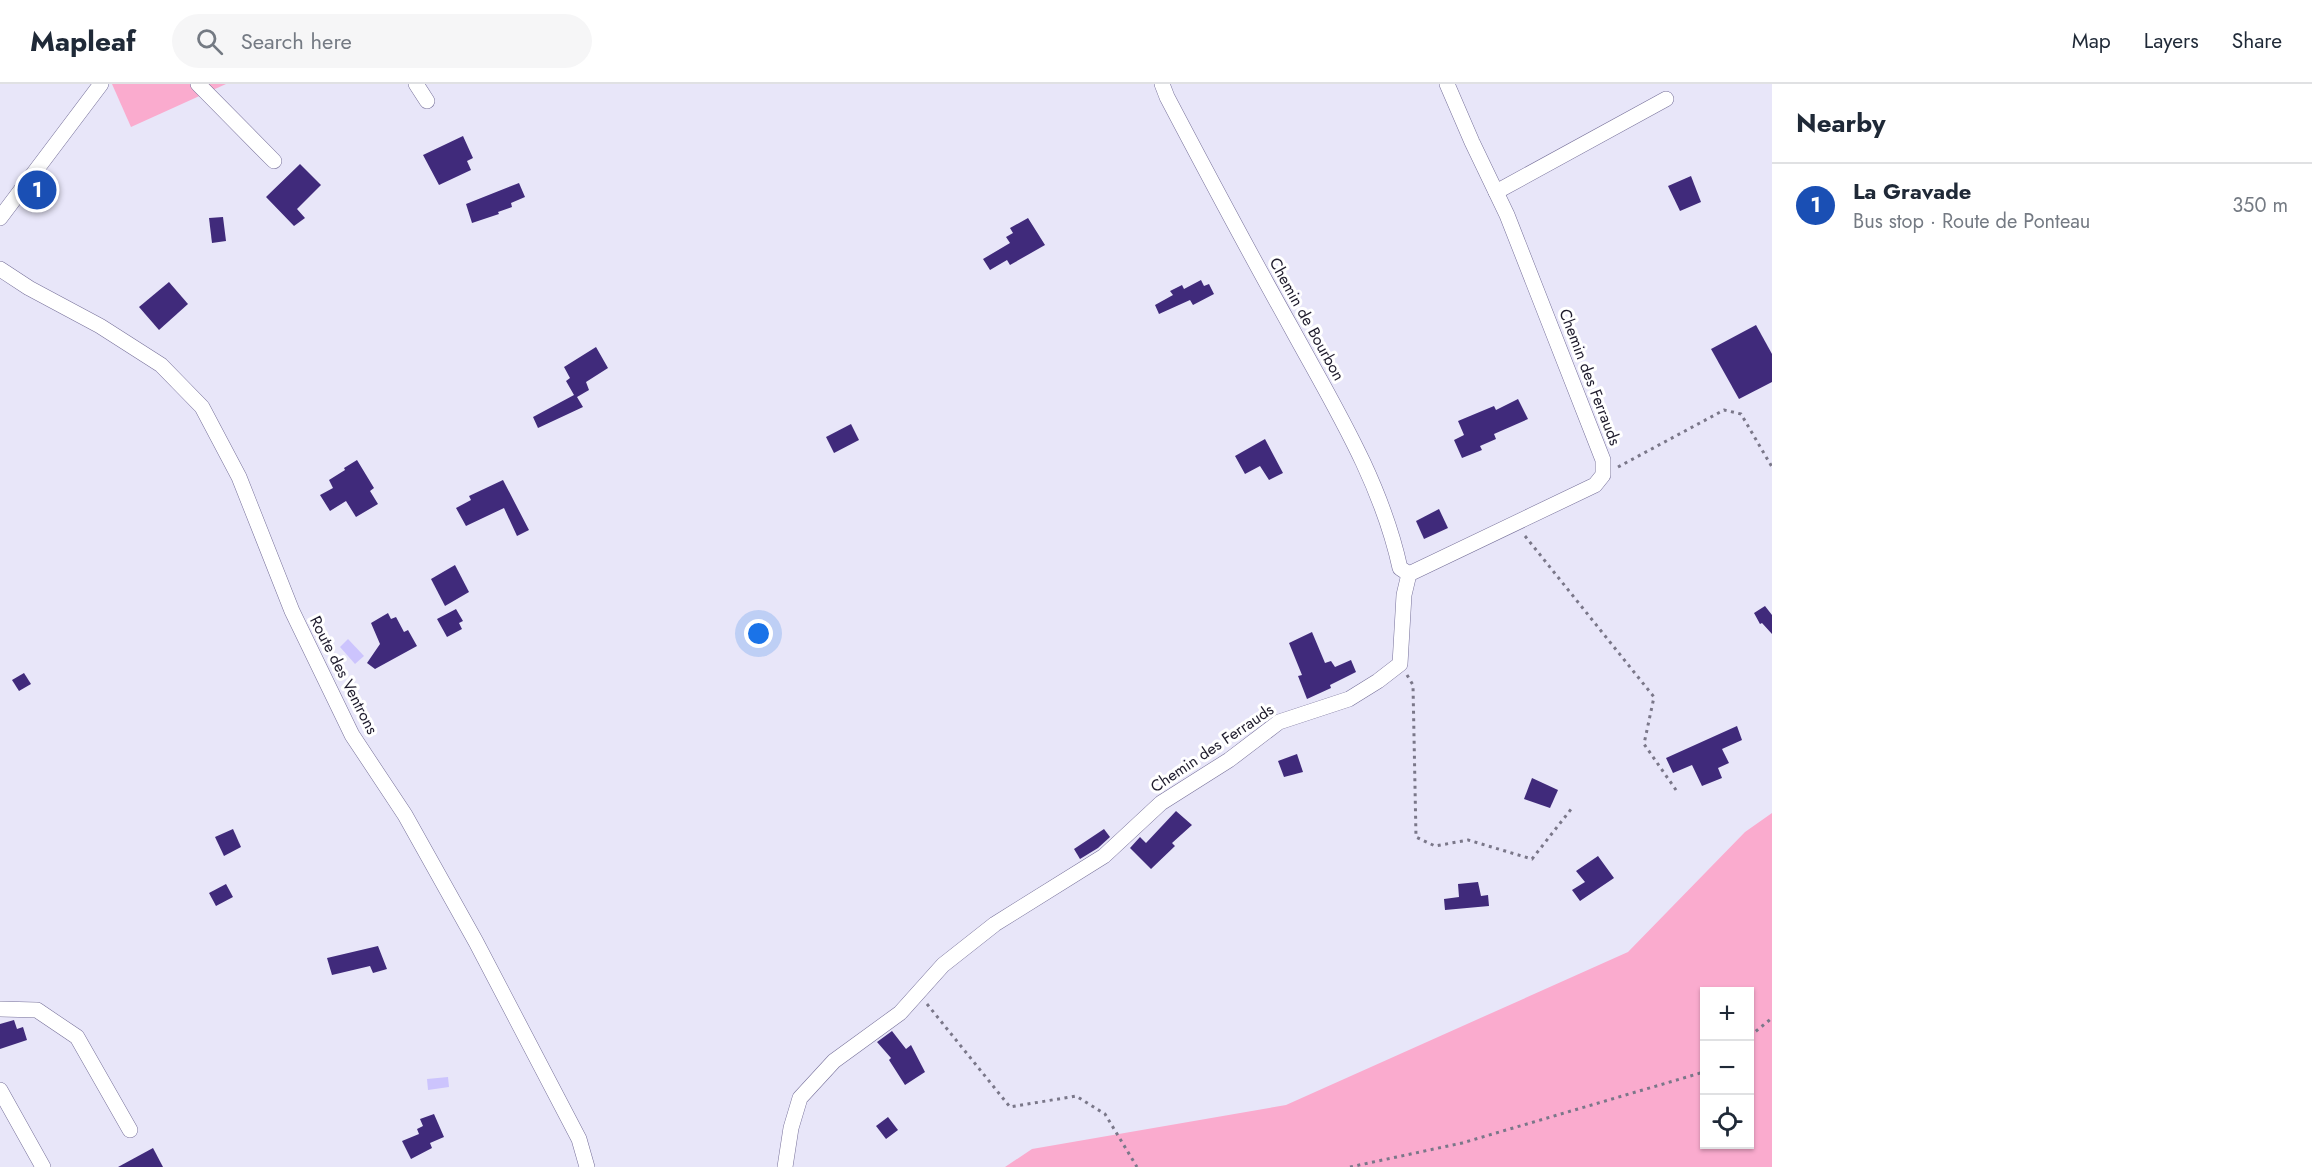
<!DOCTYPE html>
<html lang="en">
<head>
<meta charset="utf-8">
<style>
  body { margin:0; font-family:Jost,sans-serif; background:#f6f6f7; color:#1f2937 }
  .controls { position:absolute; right:18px; bottom:18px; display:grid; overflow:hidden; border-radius:0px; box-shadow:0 2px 4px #0004 }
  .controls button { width:54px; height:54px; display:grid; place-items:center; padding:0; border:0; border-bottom:2px solid #e0e1e3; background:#fff; color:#1f2937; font:30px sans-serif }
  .you { position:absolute; left:759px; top:550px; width:21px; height:21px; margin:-15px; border:4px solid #fff; border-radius:50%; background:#1a73e8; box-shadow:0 0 0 9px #1a73e833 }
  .badge { display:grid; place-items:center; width:39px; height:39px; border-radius:50%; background:#5b5d2b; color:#fff; font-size:20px; font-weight:700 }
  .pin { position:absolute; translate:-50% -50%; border:3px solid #fff; box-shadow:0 2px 6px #0006 }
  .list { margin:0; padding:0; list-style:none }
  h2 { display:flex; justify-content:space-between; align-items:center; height:78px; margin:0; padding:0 24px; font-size:26px }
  h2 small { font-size:20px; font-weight:400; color:#747a83 }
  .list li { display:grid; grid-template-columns:39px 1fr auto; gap:18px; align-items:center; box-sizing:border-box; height:84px; padding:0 24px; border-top:2px solid #e0e1e3 }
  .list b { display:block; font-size:22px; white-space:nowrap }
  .list p { margin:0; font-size:20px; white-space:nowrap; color:#747a83 }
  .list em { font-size:20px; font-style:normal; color:#747a83 }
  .icon { flex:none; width:33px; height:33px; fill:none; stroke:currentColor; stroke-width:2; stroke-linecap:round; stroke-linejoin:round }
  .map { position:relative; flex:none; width:1772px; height:1083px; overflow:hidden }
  header { display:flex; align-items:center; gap:36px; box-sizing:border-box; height:84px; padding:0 30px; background:#fff; border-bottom:2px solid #e0e1e3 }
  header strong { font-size:28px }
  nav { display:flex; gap:33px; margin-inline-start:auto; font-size:21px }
  .search { width:420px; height:54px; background:#f6f6f7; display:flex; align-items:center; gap:15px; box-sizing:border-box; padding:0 21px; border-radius:33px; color:#747a83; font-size:22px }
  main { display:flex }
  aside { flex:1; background:#fff }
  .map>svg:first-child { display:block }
</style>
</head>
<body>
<header>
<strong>Mapleaf</strong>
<div class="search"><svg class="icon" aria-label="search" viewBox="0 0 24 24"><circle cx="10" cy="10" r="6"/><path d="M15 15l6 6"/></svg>Search here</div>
<nav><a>Map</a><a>Layers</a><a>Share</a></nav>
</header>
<main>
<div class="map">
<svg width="1772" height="1083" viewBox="0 0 1772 1083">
  <rect width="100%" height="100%" fill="#e8e6f9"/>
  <g fill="#faabce" fill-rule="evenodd">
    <polygon points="112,0 226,0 131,43"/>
    <path d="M1772 729V1083H1005L1032 1065 1286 1021 1628 868 1745 748ZM1704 908H1750V1060H1704Z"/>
  </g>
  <g fill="#ccc4fd">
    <polygon points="348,555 364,572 355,580 340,563"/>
    <polygon points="448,993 449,1003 428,1006 427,995"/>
  </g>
  <g fill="#402a7b">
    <polygon points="463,52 473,74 467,77 471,86 439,101 423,71"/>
    <polygon points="300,80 321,101 297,125 305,134 294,142 266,113"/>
    <polygon points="1691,92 1701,118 1680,127 1668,102"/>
    <polygon points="519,99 525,113 511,119 512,123 498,128 499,130 472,139 466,120"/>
    <polygon points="223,133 226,157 212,159 209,134"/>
    <polygon points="1028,134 1045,161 1010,181 1007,176 990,186 983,175 1010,159 1006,153 1013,149 1010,144"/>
    <polygon points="1201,196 1204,202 1209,200 1214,210 1193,221 1190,216 1159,230 1155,221 1173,211 1170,207 1182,201 1184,205"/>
    <polygon points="169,198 188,220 159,246 139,223"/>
    <polygon points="1756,241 1772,270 1772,298 1739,315 1711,265"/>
    <polygon points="596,263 608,284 586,298 589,306 577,313 583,323 538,344 533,333 574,311 566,297 570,294 564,283"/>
    <polygon points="1518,315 1528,335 1494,350 1496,355 1480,362 1482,366 1462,374 1454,356 1464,351 1458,337 1494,322 1496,326"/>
    <polygon points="851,340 859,356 834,369 826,353"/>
    <polygon points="1265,355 1283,389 1269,396 1260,382 1245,390 1235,372"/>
    <polygon points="357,376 374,404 370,407 378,420 356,433 346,417 330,427 320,411 333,404 329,396 345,386 344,384"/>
    <polygon points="503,396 529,446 517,452 504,424 466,442 456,424 471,416 469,412"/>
    <polygon points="1439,425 1448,444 1424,455 1416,437"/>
    <polygon points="455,481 469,508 445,522 431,495"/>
    <polygon points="1765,522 1772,531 1772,550 1762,539 1760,540 1754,529"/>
    <polygon points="456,525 463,537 459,539 462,545 447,553 437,535"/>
    <polygon points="388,529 391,535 396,533 404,548 408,546 417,562 375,585 367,579 380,560 371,539"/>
    <polygon points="1312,548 1325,579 1331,577 1335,583 1351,576 1356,588 1330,601 1331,604 1307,615 1298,592 1302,591 1289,559"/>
    <polygon points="24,589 31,600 19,607 12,596"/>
    <polygon points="1737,642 1742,656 1722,665 1729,679 1718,684 1722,694 1702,702 1692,681 1673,689 1666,674"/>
    <polygon points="1297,670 1303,688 1284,693 1278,677"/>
    <polygon points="1532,694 1558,706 1550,724 1524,715"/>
    <polygon points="1176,727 1192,741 1172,759 1175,762 1151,785 1130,764 1140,753 1146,759"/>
    <polygon points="233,745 241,763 224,772 215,753"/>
    <polygon points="1104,745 1110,753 1098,764 1080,775 1074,765"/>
    <polygon points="1598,772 1614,794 1580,817 1572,806 1585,798 1576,787"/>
    <polygon points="1478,798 1481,812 1488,811 1489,822 1445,826 1444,815 1459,813 1458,800"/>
    <polygon points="226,800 233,813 216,822 209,809"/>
    <polygon points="378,862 387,885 373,889 370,882 332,891 327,874"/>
    <polygon points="14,936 17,945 23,943 27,956 0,965 0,940"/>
    <polygon points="892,947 906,965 911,961 925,988 905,1001 889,976 891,974 877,958"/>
    <polygon points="434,1030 444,1053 430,1059 432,1064 411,1075 402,1057 419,1050 417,1045 423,1042 420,1035"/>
    <polygon points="888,1033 898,1046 886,1055 876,1042"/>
    <polygon points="153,1064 163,1083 118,1083"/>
  </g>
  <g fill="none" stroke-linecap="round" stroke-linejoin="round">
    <g stroke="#756f99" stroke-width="16">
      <g id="minor">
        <polyline points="198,0 274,77"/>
        <polyline points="416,0 427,17"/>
        <path d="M1162 0 1167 13C1208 91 1249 168 1292 245 1334 322 1381 397 1400 484L1409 490"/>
        <polyline points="1496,108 1666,15"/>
        <polyline points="0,134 101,0"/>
        <polyline points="0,185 29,204 100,242 161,281 202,323 239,393 292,527 352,651 405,731 476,858 579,1055 587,1083"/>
        <polyline points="0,925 37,926 77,953 130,1046"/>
        <polyline points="0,1006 43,1083"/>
        <polyline points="785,1083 791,1044 800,1014 834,977 900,929 943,881 995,840 1104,772 1161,719 1229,676 1279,638 1349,615 1378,597 1400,580 1404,511 1409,490 1595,401 1603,391 1603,376 1507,131 1472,58 1447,0"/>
      </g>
    </g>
    <g stroke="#7a7789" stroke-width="3" stroke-dasharray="3 4.5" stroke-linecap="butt">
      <polyline points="1618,383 1724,326 1741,330 1772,383"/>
      <polyline points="1525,452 1654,613 1644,660 1676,706"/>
      <polyline points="1407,591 1413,601 1416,753 1435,762 1468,756 1532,775 1572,724"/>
      <polyline points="927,920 1010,1023 1076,1012 1105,1030 1137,1083"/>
      <polyline points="1750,952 1772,934"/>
      <polyline points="1350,1083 1462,1059 1704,988"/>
    </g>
    <use href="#minor" stroke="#fff" stroke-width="15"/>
  </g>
  <g text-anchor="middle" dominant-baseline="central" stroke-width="6" stroke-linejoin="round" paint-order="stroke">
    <g font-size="16" fill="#1e1b2c" stroke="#fff">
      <text transform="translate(1307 235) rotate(61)">Chemin de Bourbon</text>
      <text transform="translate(1590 293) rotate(69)">Chemin des Ferrauds</text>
      <text transform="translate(344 591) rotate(63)">Route des Ventrons</text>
      <text transform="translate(1212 664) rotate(-34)">Chemin des Ferrauds</text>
    </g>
  </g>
</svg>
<div class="controls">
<button>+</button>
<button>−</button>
<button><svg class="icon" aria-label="locate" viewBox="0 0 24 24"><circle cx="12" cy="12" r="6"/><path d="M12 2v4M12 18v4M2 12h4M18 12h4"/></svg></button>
</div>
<div class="you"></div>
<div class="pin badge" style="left:37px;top:106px;background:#1a4fb4">1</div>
</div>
<aside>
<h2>Nearby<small></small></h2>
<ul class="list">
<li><span class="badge" style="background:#1a4fb4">1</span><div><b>La Gravade</b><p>Bus stop · Route de Ponteau</p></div><em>350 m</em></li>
</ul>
</aside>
</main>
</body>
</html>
